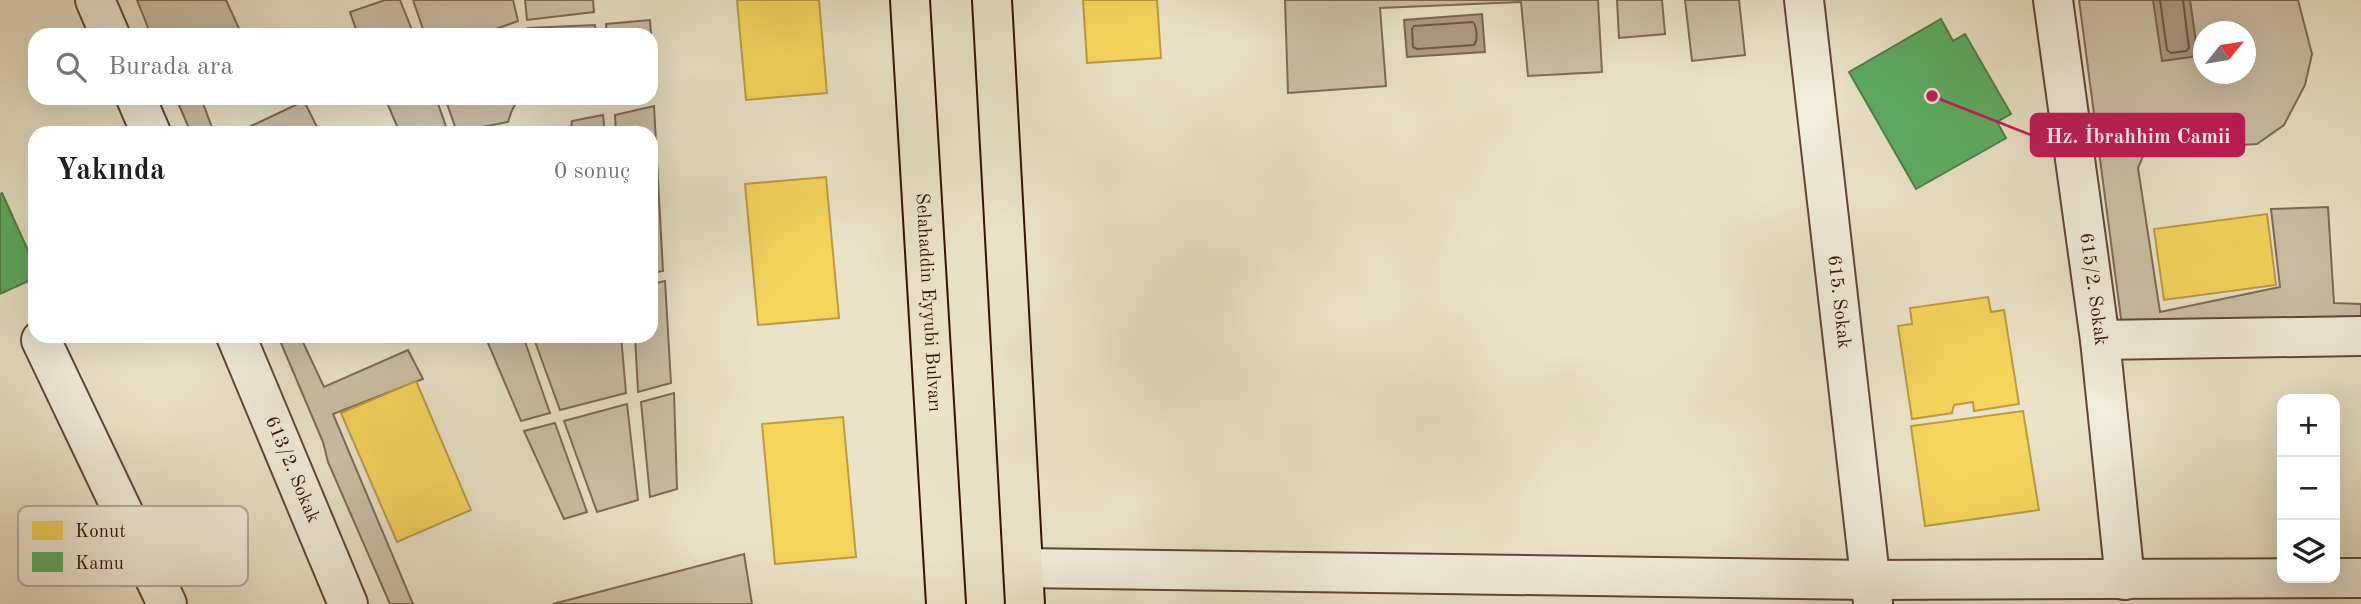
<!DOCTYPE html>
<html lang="tr">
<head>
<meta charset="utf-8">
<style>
  body { margin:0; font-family:"Old Standard TT",serif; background:#f2f2f2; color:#202124 }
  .controls { position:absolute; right:21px; bottom:21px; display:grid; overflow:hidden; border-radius:14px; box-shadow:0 7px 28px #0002 }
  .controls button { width:63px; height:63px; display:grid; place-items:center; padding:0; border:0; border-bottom:2px solid #e0e0e0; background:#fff; color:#202124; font:35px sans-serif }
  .compass { position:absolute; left:2193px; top:21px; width:63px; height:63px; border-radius:50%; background:#fff; box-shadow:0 7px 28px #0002; rotate:60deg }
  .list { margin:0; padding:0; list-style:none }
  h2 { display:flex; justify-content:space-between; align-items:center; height:91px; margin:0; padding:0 28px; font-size:30px }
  h2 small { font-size:23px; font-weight:400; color:#757577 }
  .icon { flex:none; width:38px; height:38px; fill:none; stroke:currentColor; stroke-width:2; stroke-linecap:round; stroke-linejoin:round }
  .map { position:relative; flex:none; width:2361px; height:604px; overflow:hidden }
  .search { position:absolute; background:#fff; box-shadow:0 7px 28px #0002; left:28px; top:28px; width:630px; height:77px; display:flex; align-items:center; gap:18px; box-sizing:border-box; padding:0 24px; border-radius:21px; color:#757577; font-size:26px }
  .panel { position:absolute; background:#fff; box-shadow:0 7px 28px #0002; left:28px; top:126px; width:630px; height:217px; border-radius:21px }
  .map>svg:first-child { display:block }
</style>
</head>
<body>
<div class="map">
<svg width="2361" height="604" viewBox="0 0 2361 604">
  <rect width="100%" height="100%" fill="#eae3c8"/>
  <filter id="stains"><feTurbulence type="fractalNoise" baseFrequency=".00286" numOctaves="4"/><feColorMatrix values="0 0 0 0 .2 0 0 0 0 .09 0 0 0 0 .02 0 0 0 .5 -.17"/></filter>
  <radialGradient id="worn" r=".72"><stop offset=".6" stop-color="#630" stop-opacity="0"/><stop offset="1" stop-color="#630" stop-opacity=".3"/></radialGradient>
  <g fill="#cbc0a7" stroke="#7f6a56" stroke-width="2" fill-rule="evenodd">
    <polygon points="137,0 226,0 242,35 151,35"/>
    <polygon points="385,0 400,0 414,35 358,35 350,12"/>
    <polygon points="413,0 513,0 518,21 479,35 425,35"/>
    <polygon points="525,0 593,0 594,12 527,20"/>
    <polygon points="1285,0 1598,0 1602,72 1528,76 1521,2 1380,8 1386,86 1288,93"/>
    <polygon points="1617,0 1662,0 1665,34 1619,38"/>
    <polygon points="1685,0 1739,0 1745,55 1692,61"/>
    <path d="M2079 0H2298L2312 54 2305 85 2284 125 2257 144 2145 151 2138 168 2160 312 2280 287 2271 209 2328 207 2334 303 2361 304V324L2122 326ZM2204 32H2246V74H2204Z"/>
    <polygon points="650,20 651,35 607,35 606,24"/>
    <polygon points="595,25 596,35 529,35 528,28"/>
    <polygon points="176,98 201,98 214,133 191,133"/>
    <polygon points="385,98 436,98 448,132 400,133"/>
    <path d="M445 98H523C513 104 511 112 508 122L457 132Z"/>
    <polygon points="304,101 320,133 236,133"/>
    <polygon points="654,106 663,271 651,273 651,133 616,133 615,115"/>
    <polygon points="603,115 605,133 570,133 572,121"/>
    <polygon points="665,281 671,383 638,392 635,336 651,336 651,284"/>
    <polygon points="278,336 300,336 324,387 408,350 423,379 333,414 413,604 390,604 328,462 323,442"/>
    <polygon points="485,336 523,336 550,413 521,421"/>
    <polygon points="533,336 621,336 626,393 560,410"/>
    <polygon points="674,393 677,489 650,497 641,402"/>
    <polygon points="627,404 638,500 597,512 564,421"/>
    <polygon points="555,423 587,512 564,519 524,431"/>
    <polygon points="744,554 752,604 553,604"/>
  </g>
  <g fill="#ac9c85" stroke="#7c6551" stroke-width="2">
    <polygon points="2153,0 2190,0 2198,56 2162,61"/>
    <polygon points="1482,14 1485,52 1407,57 1404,20"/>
  </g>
  <g fill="#f6d55c" stroke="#bc9b42" stroke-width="2">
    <polygon points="737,0 819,0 827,93 746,100"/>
    <polygon points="1083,0 1157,0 1161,58 1087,63"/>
    <polygon points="826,177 839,318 758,325 745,184"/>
    <polygon points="2267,214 2276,285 2164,300 2154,229"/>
    <polygon points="1988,297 1991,312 2004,310 2019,404 1974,411 1973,402 1954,405 1952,413 1912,419 1898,326 1912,324 1910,308"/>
    <polygon points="416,381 471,510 397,542 341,413"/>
    <polygon points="2023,411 2039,510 1925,526 1911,426"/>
    <polygon points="843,417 856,557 775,564 762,424"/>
  </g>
  <g fill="#5aae61" stroke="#4e8045" stroke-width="2">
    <polygon points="1941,19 1953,41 1965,34 2011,114 1997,122 2006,138 1916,189 1849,72"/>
    <polygon points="2,193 35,266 35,278 0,294 0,194"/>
  </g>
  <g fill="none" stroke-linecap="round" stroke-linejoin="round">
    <g stroke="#705844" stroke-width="2">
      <polyline points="2160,0 2167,50 2171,53 2186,51 2189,48 2183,0"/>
      <path d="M1473 22C1477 27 1478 40 1474 45L1417 49 1413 47 1412 29 1414 26Z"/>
    </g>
    <g stroke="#614735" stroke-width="42">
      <g id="minor">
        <polyline points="95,0 110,35"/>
        <path id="s1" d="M1804 0 1873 603"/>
        <path id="s2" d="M2053 0 2100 340 2125 580"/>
        <polyline points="136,98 151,133"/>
        <path id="s3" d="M236 336 348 604"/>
        <polyline points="41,340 167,604"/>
        <polyline points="2100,340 2361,336"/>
        <polyline points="1023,568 1870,580 2361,578"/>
      </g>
    </g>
    <g stroke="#331304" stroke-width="42">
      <g id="major">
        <path id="s4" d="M910 0 946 604"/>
        <polyline points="992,0 1025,604"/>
      </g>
    </g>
    <use href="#minor" stroke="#f1eddb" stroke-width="38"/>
    <use href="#major" stroke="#eae3c8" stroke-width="38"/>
  </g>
  <g text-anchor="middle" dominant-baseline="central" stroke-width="7" stroke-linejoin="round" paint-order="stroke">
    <g font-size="19" fill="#331304" stroke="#f1eddb">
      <text stroke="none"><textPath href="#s2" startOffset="292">615/2. Sokak</textPath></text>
      <text stroke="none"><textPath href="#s4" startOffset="303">Selahaddin Eyyubi Bulvarı</textPath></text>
      <text stroke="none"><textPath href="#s1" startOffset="304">615. Sokak</textPath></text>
      <text stroke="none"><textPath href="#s3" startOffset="145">613/2. Sokak</textPath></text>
    </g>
  </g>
  <rect x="18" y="506" width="230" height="80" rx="10" fill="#f1eddb" stroke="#b8ac9a" stroke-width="2"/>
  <rect x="32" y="521" width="31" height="19" fill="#f6d55c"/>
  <rect x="32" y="552" width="31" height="20" fill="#5aae61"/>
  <g font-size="19" fill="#331304">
    <text x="75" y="537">Konut</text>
    <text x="75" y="569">Kamu</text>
  </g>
  <path fill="none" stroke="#c2185b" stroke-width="2.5" d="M1932 96L2031 135"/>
  <circle fill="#c2185b" stroke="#f1eddb" stroke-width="2.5" cx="1932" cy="96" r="7"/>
  <rect fill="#c2185b" stroke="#c2185b" stroke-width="2.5" x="2031" y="114" width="213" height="42" rx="7"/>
  <g font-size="21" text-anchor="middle" font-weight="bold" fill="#fff">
    <text x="2138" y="143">Hz. İbrahhim Camii</text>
  </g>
  <rect width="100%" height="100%" filter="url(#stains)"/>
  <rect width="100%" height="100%" fill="url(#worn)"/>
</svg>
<div class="controls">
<button>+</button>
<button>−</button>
<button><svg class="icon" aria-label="layers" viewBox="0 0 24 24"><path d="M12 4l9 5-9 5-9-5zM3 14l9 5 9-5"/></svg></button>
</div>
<svg class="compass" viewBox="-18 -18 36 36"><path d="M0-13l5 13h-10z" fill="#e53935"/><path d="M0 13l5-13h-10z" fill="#757577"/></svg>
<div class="search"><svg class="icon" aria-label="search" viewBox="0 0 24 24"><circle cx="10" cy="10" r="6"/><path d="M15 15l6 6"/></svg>Burada ara</div>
<section class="panel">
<h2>Yakında<small>0 sonuç</small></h2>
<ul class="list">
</ul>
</section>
</div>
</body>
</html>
